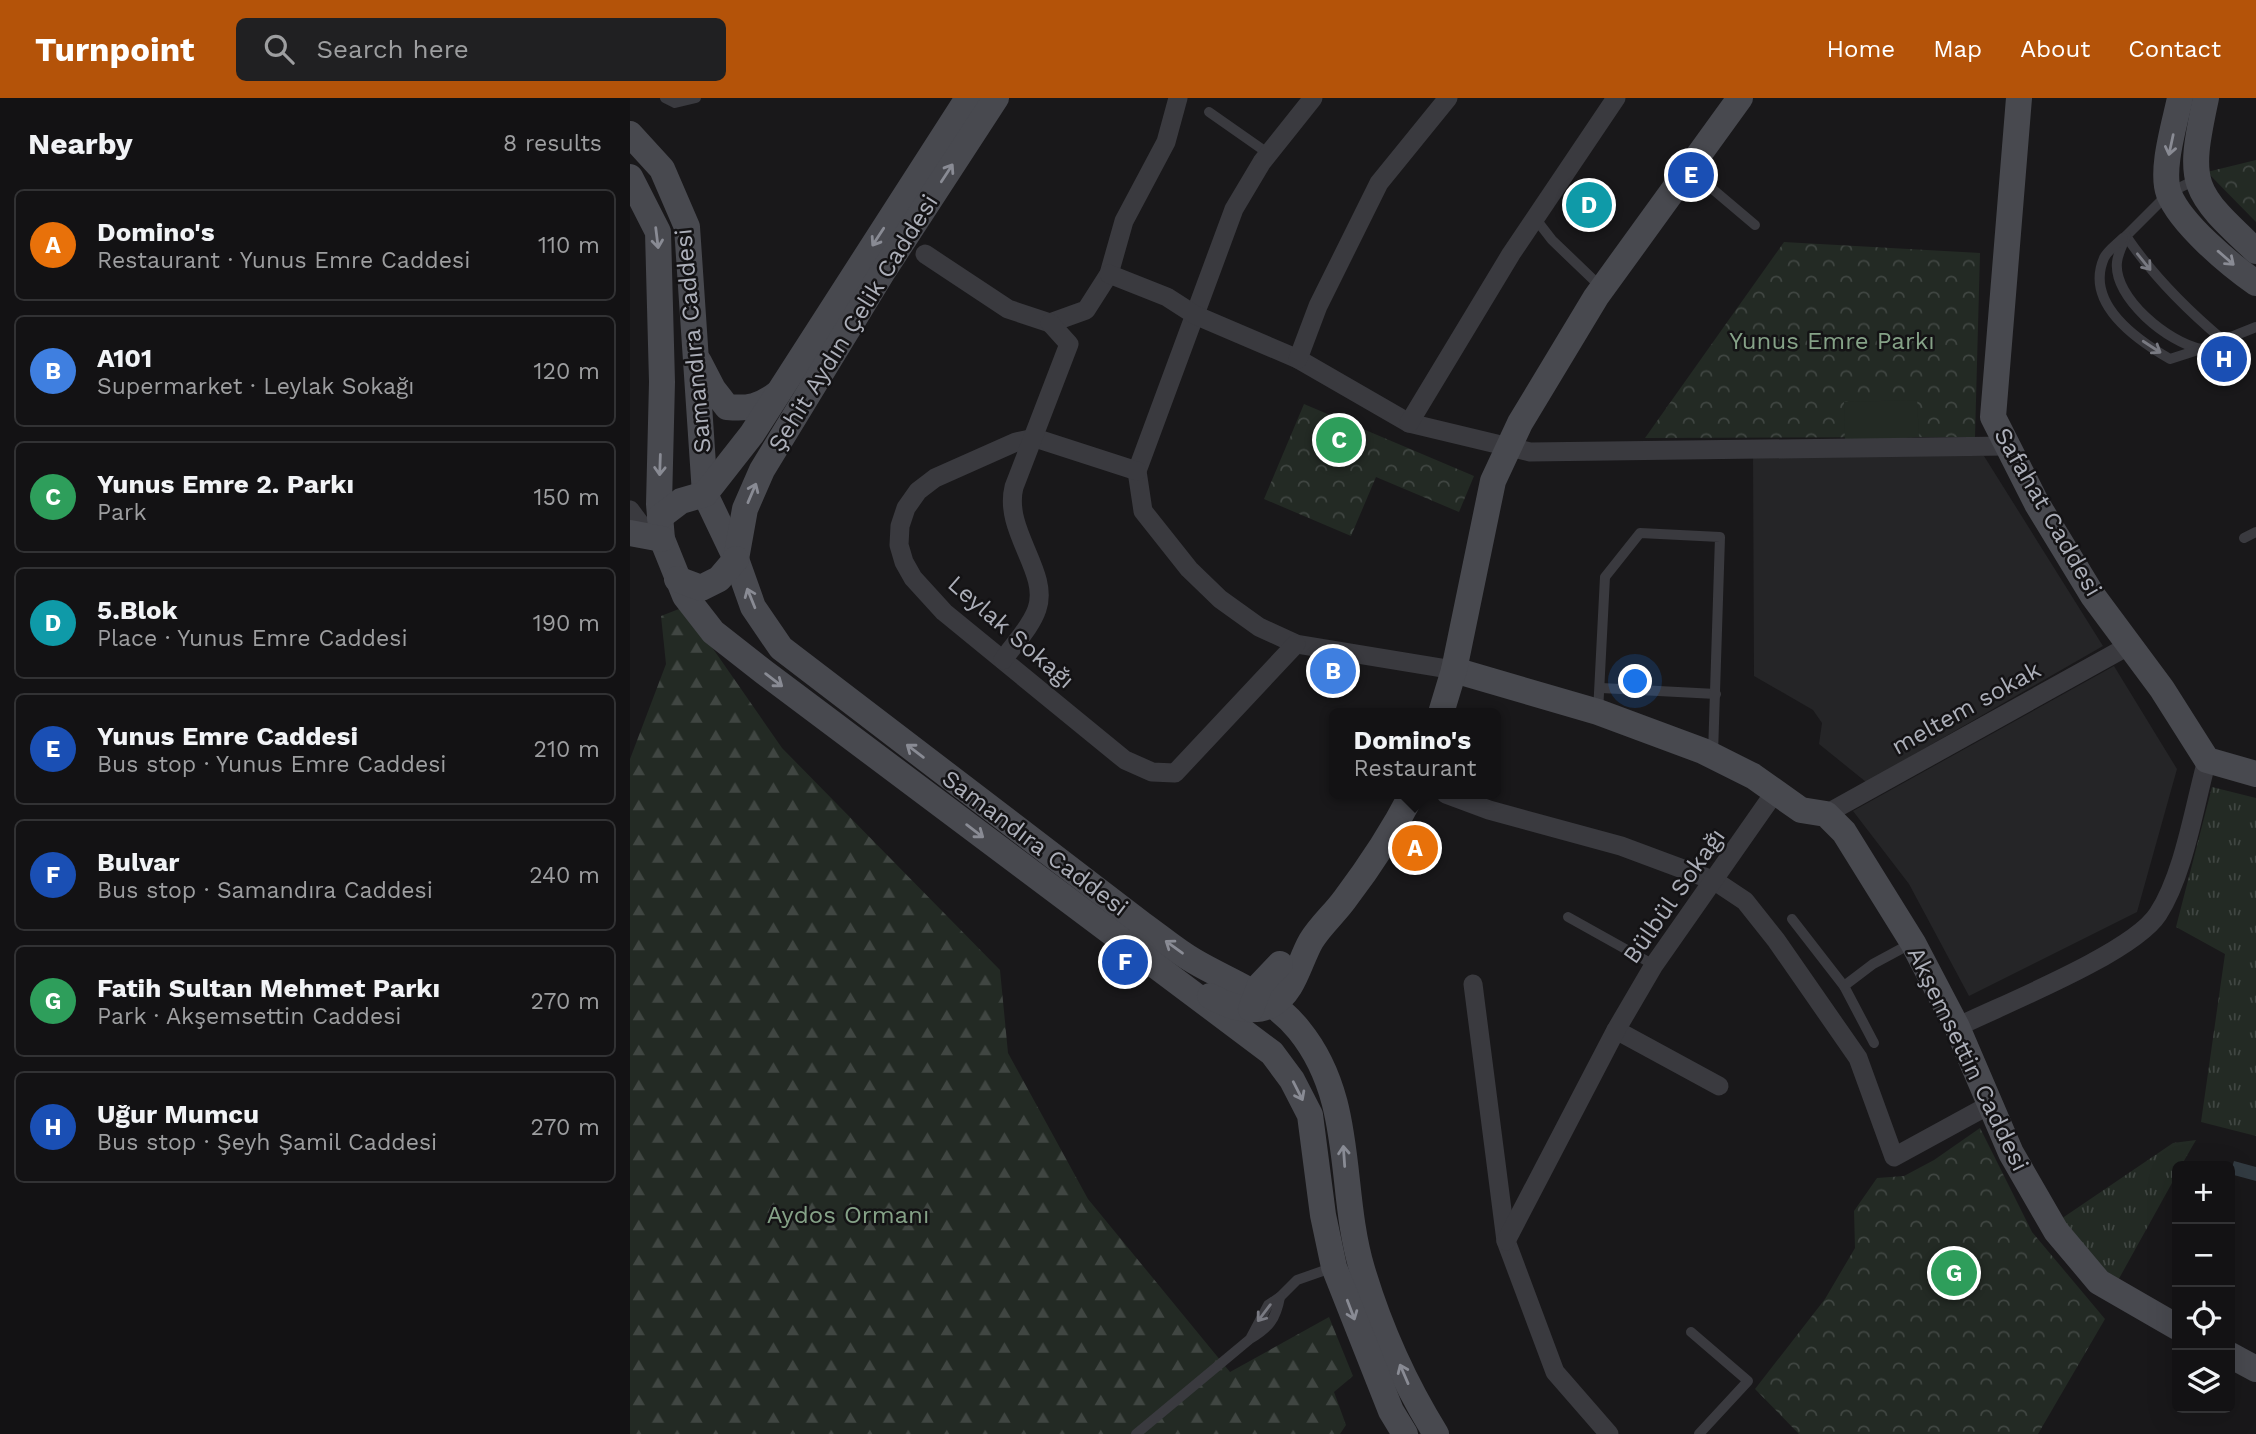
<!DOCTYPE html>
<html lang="en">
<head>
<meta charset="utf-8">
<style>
  body { margin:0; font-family:"Work Sans",sans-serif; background:#202022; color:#f1f3f6 }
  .controls { position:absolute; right:21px; bottom:21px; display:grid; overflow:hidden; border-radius:10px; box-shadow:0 7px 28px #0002 }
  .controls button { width:63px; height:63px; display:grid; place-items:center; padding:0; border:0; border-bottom:2px solid #323234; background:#131214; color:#f1f3f6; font:35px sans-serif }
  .you { position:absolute; left:1006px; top:584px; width:24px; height:24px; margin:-18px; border:5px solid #fff; border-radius:50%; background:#1a73e8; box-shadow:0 0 0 10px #1a73e833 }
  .badge { display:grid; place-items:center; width:46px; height:46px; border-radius:50%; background:#b45309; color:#fff; font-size:23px; font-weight:700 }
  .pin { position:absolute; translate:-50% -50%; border:4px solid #fff; box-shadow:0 2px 7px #0006 }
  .popup { position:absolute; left:699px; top:610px; width:172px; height:91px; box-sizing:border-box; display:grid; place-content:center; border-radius:10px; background:#131214; filter:drop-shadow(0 2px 5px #0005); font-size:23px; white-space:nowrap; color:#9d9ea0 }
  .popup b { font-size:26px; color:#f1f3f6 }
  .popup::after { content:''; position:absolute; left:50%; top:100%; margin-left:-14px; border:14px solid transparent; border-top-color:#131214 }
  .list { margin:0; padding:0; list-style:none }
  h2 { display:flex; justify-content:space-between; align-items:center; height:91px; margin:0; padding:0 28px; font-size:30px }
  h2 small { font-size:23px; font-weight:400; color:#9d9ea0 }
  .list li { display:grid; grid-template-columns:46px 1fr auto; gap:21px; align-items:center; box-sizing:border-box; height:112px; margin:0 14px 14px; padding:0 14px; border:2px solid #323234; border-radius:10px }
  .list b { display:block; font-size:26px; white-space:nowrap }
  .list p { margin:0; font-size:23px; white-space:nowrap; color:#9d9ea0 }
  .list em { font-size:23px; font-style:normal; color:#9d9ea0 }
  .icon { flex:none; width:38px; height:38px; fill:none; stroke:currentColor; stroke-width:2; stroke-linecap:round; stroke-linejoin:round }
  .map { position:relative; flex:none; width:1626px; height:1336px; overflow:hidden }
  header { display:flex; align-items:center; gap:42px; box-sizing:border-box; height:98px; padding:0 35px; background:#b45309; color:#fff }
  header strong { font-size:33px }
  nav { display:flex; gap:38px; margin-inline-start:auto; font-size:24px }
  .search { width:490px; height:63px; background:#202022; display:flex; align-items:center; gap:18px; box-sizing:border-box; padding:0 24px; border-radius:10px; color:#9d9ea0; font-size:26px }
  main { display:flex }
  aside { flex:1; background:#131214 }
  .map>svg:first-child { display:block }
</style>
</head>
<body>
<header>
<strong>Turnpoint</strong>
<div class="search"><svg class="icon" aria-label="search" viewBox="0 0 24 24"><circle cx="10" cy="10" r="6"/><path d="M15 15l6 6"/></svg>Search here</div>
<nav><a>Home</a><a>Map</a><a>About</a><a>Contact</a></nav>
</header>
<main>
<aside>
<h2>Nearby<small>8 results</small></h2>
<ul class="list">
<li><span class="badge" style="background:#e8710a">A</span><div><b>Domino's</b><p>Restaurant · Yunus Emre Caddesi</p></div><em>110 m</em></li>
<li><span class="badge" style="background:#3f7fe0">B</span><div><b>A101</b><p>Supermarket · Leylak Sokağı</p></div><em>120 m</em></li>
<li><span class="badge" style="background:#2e9e5b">C</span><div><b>Yunus Emre 2. Parkı</b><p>Park</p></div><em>150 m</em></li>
<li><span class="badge" style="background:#0f9aa8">D</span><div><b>5.Blok</b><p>Place · Yunus Emre Caddesi</p></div><em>190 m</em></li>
<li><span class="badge" style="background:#1a4fb4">E</span><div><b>Yunus Emre Caddesi</b><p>Bus stop · Yunus Emre Caddesi</p></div><em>210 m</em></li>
<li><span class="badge" style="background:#1a4fb4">F</span><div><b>Bulvar</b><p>Bus stop · Samandıra Caddesi</p></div><em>240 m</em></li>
<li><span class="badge" style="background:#2e9e5b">G</span><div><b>Fatih Sultan Mehmet Parkı</b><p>Park · Akşemsettin Caddesi</p></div><em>270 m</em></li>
<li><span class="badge" style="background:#1a4fb4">H</span><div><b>Uğur Mumcu</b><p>Bus stop · Şeyh Şamil Caddesi</p></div><em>270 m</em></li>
</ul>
</aside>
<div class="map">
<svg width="1626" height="1336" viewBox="0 0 1626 1336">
  <defs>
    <pattern id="grass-tufts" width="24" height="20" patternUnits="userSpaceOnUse" patternTransform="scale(1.75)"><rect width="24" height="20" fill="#232a24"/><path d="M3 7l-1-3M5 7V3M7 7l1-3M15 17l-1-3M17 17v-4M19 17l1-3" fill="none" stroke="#404642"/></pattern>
    <pattern id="forest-firs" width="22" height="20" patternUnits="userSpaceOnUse" patternTransform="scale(1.75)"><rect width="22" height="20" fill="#232a24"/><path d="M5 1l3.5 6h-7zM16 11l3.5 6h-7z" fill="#404642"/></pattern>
    <pattern id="park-crowns" width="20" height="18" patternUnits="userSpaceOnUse" patternTransform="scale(1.75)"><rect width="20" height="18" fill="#232a24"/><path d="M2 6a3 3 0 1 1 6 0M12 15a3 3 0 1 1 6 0" fill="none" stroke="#404642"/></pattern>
  </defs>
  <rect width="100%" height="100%" fill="#19181a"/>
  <g fill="#252527">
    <polygon points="1123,354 1354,358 1473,548 1236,684 1189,646 1192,625 1183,612 1124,578"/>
    <polygon points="1484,568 1547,671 1507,814 1339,898 1279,786 1223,713"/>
  </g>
  <g fill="url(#grass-tufts)">
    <polygon points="1582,689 1626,700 1626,1038 1571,1024 1595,856 1546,829"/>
    <polygon points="1566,1042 1551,1068 1547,1068 1547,1076 1486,1186 1425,1125 1543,1045"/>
  </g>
  <polygon fill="url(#forest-firs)" points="54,509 152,650 370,872 378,955 458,1101 600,1274 699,1219 723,1278 704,1294 716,1327 710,1336 0,1336 0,661 36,566 31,518"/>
  <g fill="url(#park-crowns)">
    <polygon points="1626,62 1626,124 1577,74"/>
    <polygon points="1154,144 1350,155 1345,339 1015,340"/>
    <polygon points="674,306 844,378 829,414 746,379 721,438 634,401"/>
    <polygon points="1350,1030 1402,1134 1475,1221 1408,1336 1169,1336 1125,1291 1195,1201 1225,1150 1224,1113 1247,1080 1274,1078 1304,1062"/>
  </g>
  <polygon fill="#232a24" points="1287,302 1289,339 1215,344 1214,304"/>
  <polygon fill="#323b42" points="1604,1063 1626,1069 1626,1083 1600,1076"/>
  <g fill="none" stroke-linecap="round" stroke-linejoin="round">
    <g stroke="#3a3a3f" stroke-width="10">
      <polyline points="35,0 45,5 66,0"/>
      <polyline points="579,14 639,56"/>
      <polyline points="1060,72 1125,127"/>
      <path d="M1565 82 1539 95 1496 138C1523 178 1556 211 1593 242"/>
      <polyline points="905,120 922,142 972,190"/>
      <path d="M1496 138C1493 146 1488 155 1487 164 1483 200 1539 245 1571 251L1626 229"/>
      <path d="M1493 140C1487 146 1477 153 1474 160 1454 206 1507 242 1540 261L1568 252"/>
      <polyline points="1614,440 1626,434"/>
      <polyline points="971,590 1086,596"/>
      <polyline points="968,614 975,479 1010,435 1090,439 1083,656"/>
      <polyline points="938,819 1024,867"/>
      <polyline points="1162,821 1214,888 1244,945"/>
      <polyline points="1214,888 1243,866 1282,845"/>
      <polyline points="650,1199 667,1182 704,1169"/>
      <polyline points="1061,1234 1118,1283 1069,1336"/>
      <path d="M506 1336 620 1241C639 1230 646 1221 650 1199L638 1207 620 1241"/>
    </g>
    <g stroke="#3a3a3f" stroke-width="19">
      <polyline points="683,0 632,64 604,111 507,373 513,413 559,471 590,501 629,529 666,546 824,572"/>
      <polyline points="295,156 378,211 420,225 456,212 479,176 494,123 536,44 548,0"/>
      <polyline points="479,176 537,199 565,217 668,261 779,325 900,354 1377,348"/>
      <polyline points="668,261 688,208 749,85 818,0"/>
      <polyline points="779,325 881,156 986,0"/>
      <polyline points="507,373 405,340 386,344 305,380 288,393 276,410 270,428 269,447 274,464 283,480 314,514 495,662 522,674 545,675 666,546"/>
      <polyline points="0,412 20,439"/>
      <path d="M373 562C384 546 401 529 407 511 420 474 373 433 384 389L439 246 420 225"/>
      <polyline points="816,696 859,712 991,748 1085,783 1115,803 1146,842 1228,960 1264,1059 1361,1006"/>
      <polyline points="1196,716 1500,547"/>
      <polyline points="843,886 876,1143 925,1274 979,1336"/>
      <path d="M1327 929C1374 906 1503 855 1528 816 1554 776 1564 709 1577 662"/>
      <polyline points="986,932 1089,988"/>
      <polyline points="876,1143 986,932 1024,867 1145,694"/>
    </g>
    <g stroke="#48494f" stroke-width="26">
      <polyline points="1389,0 1363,319 1407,406 1463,498 1532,591 1577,662 1626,676"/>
      <path d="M1550 0C1545 25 1530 72 1539 96 1551 126 1600 167 1626 185"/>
      <path d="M1576 0C1557 88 1561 92 1626 153"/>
      <path d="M0 36 32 71 57 129 75 396 106 461 123 509 151 550 512 826C529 838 545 852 564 863 601 885 641 897 669 932 726 1002 708 1091 732 1171 749 1228 775 1286 806 1336"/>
      <polyline points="0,79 28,134 32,284 29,406 32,441 55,498 83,534 134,574 642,955 662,982 680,1017 693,1117 704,1169 761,1313 775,1336"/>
      <path d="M69 264 83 291 97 309C118 311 130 309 148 295"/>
      <polyline points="30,419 51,403 75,396 122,336 338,0"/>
      <polyline points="0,435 32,441"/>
      <polyline points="106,461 115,411 132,372 252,175 366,0"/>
      <polyline points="47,481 71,490 89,481 106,461"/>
      <polyline points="824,572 968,614 1073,653 1123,678 1171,712 1196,716 1214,734 1283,845 1327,929 1381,1055 1426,1133 1469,1184 1547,1229"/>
      <polyline points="811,615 824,572 863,383 890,325 966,199 1110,0"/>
      <path d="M580 898C598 908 621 917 641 907 664 895 669 864 681 843 690 828 705 815 715 801 740 768 763 733 782 696"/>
      <polyline points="621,911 630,887 650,866"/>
      <polyline points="1600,1257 1626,1271"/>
    </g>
  </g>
  <defs><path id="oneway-shaft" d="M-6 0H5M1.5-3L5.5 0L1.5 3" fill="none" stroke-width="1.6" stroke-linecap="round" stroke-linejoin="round" transform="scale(1.75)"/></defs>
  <g stroke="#898b94">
    <use href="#oneway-shaft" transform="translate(1541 47) rotate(102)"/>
    <use href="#oneway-shaft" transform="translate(317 75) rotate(-57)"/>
    <use href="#oneway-shaft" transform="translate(248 139) rotate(123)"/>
    <use href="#oneway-shaft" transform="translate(27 140) rotate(83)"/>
    <use href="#oneway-shaft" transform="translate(1596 160) rotate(41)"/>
    <use href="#oneway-shaft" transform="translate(30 367) rotate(92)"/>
    <use href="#oneway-shaft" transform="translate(122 395) rotate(-67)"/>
    <use href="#oneway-shaft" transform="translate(121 500) rotate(-112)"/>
    <use href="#oneway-shaft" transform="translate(144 582) rotate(37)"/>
    <use href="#oneway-shaft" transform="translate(285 653) rotate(-143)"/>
    <use href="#oneway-shaft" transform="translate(345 733) rotate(37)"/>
    <use href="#oneway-shaft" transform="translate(544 849) rotate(-144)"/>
    <use href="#oneway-shaft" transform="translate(668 993) rotate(63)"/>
    <use href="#oneway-shaft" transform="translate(714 1058) rotate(-94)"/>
    <use href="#oneway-shaft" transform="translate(721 1212) rotate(69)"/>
    <use href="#oneway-shaft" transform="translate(774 1276) rotate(-113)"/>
  </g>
  <g stroke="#797a82">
    <use href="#oneway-shaft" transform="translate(1514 164) rotate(51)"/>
    <use href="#oneway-shaft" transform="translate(1522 249) rotate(33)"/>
    <use href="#oneway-shaft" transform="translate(634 1215) rotate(127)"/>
  </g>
  <g text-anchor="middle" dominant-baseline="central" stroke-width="5" stroke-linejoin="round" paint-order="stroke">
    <g font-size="24" fill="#acafb9" stroke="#141315">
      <text transform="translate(223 225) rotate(-58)">Şehit Aydın Çelik Caddesi</text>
      <text transform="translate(63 243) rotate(-95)">Samandıra Caddesi</text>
      <text transform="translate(1418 414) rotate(60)">Safahat Caddesi</text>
      <text transform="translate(381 534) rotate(41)">Leylak Sokağı</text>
      <text transform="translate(1336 610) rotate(-29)">meltem sokak</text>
      <text transform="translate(405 745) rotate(37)">Samandıra Caddesi</text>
      <text transform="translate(1044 798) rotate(-55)">Bülbül Sokağı</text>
      <text transform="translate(1338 961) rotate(64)">Akşemsettin Caddesi</text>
    </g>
    <g font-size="24" fill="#85a287" stroke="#141315">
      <text x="1202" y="243">Yunus Emre Parkı</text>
      <text x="218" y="1117">Aydos Ormanı</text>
    </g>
  </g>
</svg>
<div class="controls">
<button>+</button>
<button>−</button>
<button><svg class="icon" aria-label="locate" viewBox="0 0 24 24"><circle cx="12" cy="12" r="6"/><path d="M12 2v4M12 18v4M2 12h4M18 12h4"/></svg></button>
<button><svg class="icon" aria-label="layers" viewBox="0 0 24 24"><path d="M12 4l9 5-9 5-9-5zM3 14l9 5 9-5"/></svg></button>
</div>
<div class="you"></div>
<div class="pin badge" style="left:785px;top:750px;background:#e8710a">A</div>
<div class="popup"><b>Domino's</b>Restaurant</div>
<div class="pin badge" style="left:703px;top:573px;background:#3f7fe0">B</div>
<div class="pin badge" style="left:709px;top:342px;background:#2e9e5b">C</div>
<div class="pin badge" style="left:959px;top:107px;background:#0f9aa8">D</div>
<div class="pin badge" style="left:1061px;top:77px;background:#1a4fb4">E</div>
<div class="pin badge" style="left:495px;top:864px;background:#1a4fb4">F</div>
<div class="pin badge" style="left:1324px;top:1175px;background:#2e9e5b">G</div>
<div class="pin badge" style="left:1594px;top:261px;background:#1a4fb4">H</div>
</div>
</main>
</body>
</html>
